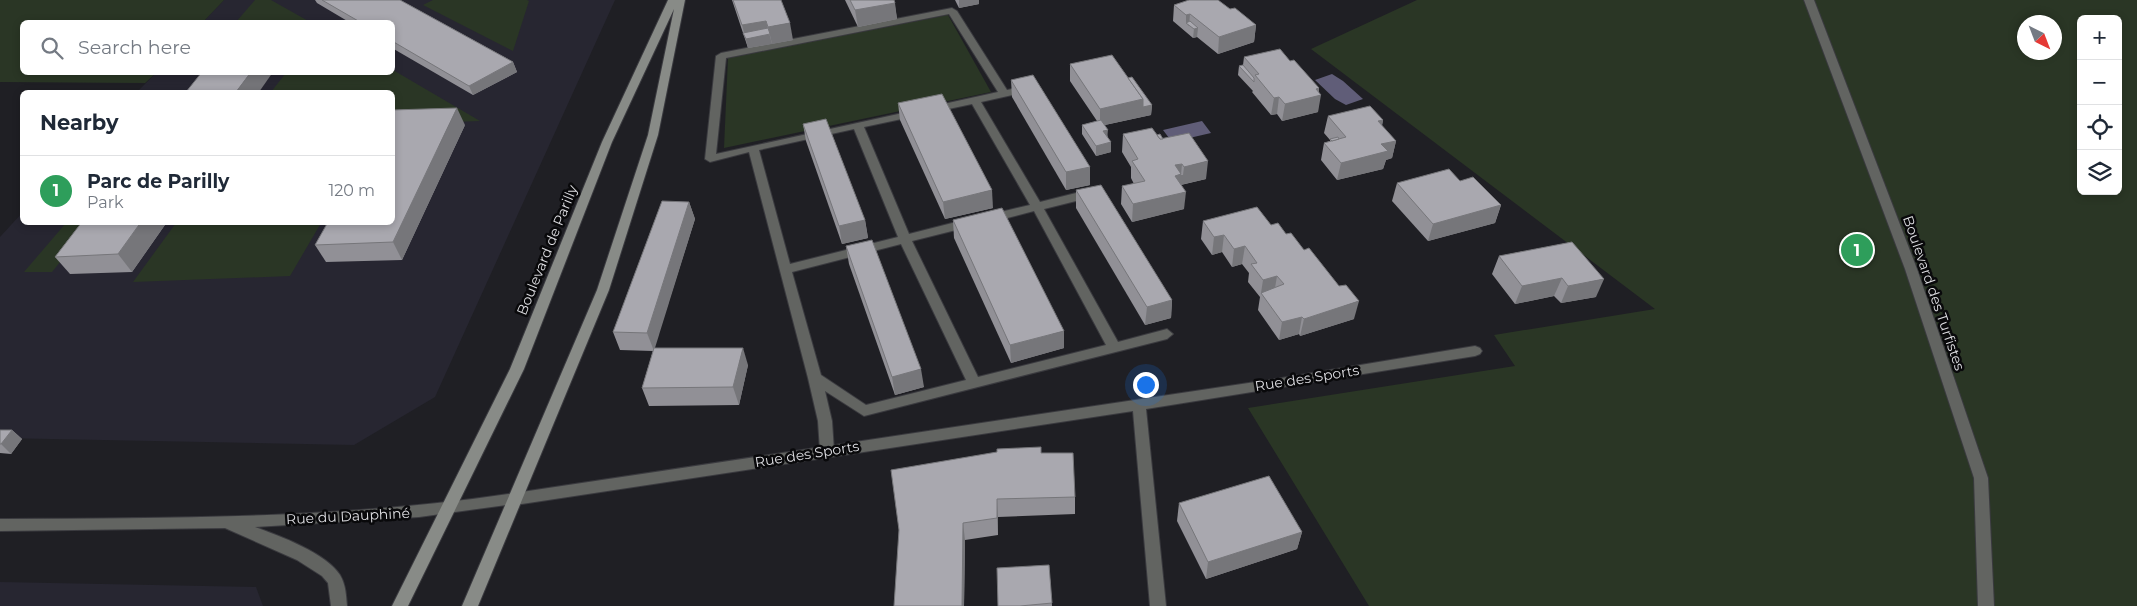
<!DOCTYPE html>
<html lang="en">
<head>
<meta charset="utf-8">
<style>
  body { margin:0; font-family:Montserrat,sans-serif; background:#f2f2f3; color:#1f2937 }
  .controls { position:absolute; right:15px; top:15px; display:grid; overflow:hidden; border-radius:8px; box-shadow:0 2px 8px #0003 }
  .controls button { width:45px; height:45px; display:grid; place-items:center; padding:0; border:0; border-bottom:1px solid #e0e1e3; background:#fff; color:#1f2937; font:25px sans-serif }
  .compass { position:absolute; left:2017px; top:15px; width:45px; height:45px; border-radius:50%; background:#fff; box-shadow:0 2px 8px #0003; rotate:138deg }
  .you { position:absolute; left:1145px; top:384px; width:18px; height:18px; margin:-12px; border:4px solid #fff; border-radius:50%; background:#1a73e8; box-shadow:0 0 0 8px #1a73e833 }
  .badge { display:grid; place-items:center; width:32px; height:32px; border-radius:50%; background:#487546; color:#fff; font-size:16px; font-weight:700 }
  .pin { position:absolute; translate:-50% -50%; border:2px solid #fff; box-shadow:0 1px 5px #0006 }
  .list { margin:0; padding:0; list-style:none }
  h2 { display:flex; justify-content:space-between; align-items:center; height:65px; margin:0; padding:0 20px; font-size:21px }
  h2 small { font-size:16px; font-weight:400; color:#747a83 }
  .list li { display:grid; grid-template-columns:32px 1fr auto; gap:15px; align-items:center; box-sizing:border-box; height:70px; padding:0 20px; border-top:1px solid #e0e1e3 }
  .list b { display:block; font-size:19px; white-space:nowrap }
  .list p { margin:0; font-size:16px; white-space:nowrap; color:#747a83 }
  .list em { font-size:16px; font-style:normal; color:#747a83 }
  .icon { flex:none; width:28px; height:28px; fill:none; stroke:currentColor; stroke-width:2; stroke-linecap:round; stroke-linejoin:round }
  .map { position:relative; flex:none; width:2137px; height:606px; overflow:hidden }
  .search { position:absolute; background:#fff; box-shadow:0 2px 8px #0003; left:20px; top:20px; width:375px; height:55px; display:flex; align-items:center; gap:12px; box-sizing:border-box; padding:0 18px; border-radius:8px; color:#747a83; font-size:19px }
  .panel { position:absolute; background:#fff; box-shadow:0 2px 8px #0003; left:20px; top:90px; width:375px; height:135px; border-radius:8px }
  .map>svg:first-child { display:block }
</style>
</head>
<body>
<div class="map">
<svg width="2137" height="606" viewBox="0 0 2137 606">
  <rect width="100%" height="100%" fill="#1f1f24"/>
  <g fill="#272631">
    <polygon points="224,0 615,0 435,397 354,445 0,438 0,237 22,213 22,222 392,222 392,92 137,92 156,73 392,72 392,22 203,22"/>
    <polygon points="0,582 256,587 263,606 0,606"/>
  </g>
  <g fill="#2a3625" fill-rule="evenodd">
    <polygon points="0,0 224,0 203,22 22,22 22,72 156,73 145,83 0,82"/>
    <polygon points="255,0 271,0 310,22 236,22"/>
    <polygon points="433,0 527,0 529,1 513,51 423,5"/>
    <path d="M1417 0H2137V606H1369L1248 408 1515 366 1494 335 1655 309 1311 49ZM2081 19H2118V191H2081ZM2024 22H2054V52H2024Z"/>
    <polygon points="948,15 991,92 724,148 728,58"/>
    <polygon points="393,70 480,121 393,124 392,92 271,92 286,73 392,72"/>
    <polygon points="66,223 92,223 52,272 24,272"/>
    <polygon points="176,223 176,222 321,223 290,276 133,282"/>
  </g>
  <g fill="#605d78">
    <polygon points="1332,74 1343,81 1363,99 1346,105 1335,99 1315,80"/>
    <polygon points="1202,121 1211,133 1172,142 1163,130"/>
  </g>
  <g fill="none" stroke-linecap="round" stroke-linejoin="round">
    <g stroke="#3a3a3f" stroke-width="2">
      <g id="service">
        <polygon points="1804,0 1814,0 1917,269 1988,478 1994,606 1978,606 1974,478 1905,269"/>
        <path d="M952 8 957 11 1007 90 1026 86 1031 89 1030 91 981 102 1040 202 1088 190 1094 194 1092 197 1044 209 1118 342 1167 329 1173 334 1167 339 864 416 825 391 832 421 834 451 832 455 827 457 822 455 820 451 818 421 808 378 749 152 710 162 705 159 716 56 721 53ZM949 14 998 92 716 154 726 58ZM972 104 1030 205 984 216 982 219 988 223 1034 211 1106 345 978 377 912 241 972 226 974 223 968 219 909 234 864 127ZM854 129 898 237 790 264 759 150ZM901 244 966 380 866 405 821 375 792 272Z"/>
      </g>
    </g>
    <g stroke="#3a3a3f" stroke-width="2">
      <polygon id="minor" points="1475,346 1480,348 1482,351 1480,354 1475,356 1146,409 1166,606 1150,606 1133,411 515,505 510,503 508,499 510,495 515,493 1288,377"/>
    </g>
    <g stroke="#3a3a3f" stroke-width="2">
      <path id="tertiary" d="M515 493 520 495 522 499 520 503 419 517 255 527C280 536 326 553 340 575 346 585 346 596 347 606H331L328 583 322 576 297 560 225 528 0 531V519C172 518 345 519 515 493Z"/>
    </g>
    <g stroke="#3a3a3f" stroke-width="2">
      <polygon id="secondary" points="668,0 685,0 658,135 609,290 478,606 462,606 597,290 648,135 674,9 612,142 524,369 408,606 392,606 510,369 602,142"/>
    </g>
    <use href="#service" fill="#626461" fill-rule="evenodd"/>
    <use href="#minor" fill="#626461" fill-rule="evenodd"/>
    <use href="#tertiary" fill="#626461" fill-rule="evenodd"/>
    <use href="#secondary" fill="#888b87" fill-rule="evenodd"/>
  </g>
  <g fill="#919096">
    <polygon points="315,0 400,0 513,62 517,72 473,95 392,48 392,22 349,22 317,3"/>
    <polygon points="732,0 733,0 793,40 748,48"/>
    <polygon points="845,0 894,0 897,19 858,27"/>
    <polygon points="955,0 979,0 979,4 959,8"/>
    <polygon points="1174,5 1230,9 1256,25 1254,42 1218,54 1197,37 1193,38 1173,21"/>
    <polygon points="1244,57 1290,61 1319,88 1318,112 1282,121 1277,114 1271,115 1252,92 1253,91 1238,75 1239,66 1243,65"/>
    <polygon points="1070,64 1128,78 1152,105 1151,115 1105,125 1111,152 1096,156 1082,134 1082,125 1097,121 1070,81"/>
    <polygon points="1011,80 1090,167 1090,185 1066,190 1012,97"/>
    <polygon points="898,103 993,208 945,219 900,120"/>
    <polygon points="1328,116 1383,120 1382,126 1396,141 1392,158 1386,160 1383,169 1337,180 1321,160 1324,143 1330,141 1330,140 1324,133"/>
    <polygon points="803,124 865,220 868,238 842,244 806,141"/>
    <polygon points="465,125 402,260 326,262 315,245"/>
    <polygon points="1123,134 1157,135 1163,139 1206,179 1181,185 1184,209 1132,222 1121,204 1122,186 1134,184 1131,178 1131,167 1122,152"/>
    <polygon points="1460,181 1501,205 1495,223 1428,241 1392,201 1397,183"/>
    <polygon points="1076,190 1172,300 1171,318 1145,325 1076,208"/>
    <polygon points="689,202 695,219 654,348 748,365 739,405 649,406 642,388 653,351 620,350 613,332"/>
    <polygon points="953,220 1064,348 1011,363 954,238"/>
    <polygon points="1203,221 1271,225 1286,234 1354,319 1300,336 1299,334 1279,340 1258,310 1260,297 1248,282 1249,273 1242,264 1232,267 1222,252 1212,255 1201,239"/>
    <polygon points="82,222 167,222 132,272 70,274 55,257"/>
    <polygon points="1572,242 1596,297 1561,303 1554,296 1515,304 1492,274 1499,256"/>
    <polygon points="846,246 924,387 895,395 849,264"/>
    <polygon points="0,430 12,430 22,439 11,454 0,453"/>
    <polygon points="997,452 1041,453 1075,497 1075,514 998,517 998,535 965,540 964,606 894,606"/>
    <polygon points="1179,503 1302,532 1297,549 1206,579 1177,521"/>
    <polygon points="1049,565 1052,606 998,606"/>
  </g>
  <g fill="#76767a">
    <polygon points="959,0 979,0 979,4 959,8"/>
    <polygon points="895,3 897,19 858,27 855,10"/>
    <polygon points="1190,14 1189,26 1186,23 1186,15"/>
    <polygon points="766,21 772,44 748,48 742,25"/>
    <polygon points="790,23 793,40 772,44 768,27"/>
    <polygon points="1256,25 1254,42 1218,54 1219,37"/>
    <polygon points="1198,28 1197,37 1193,38 1194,29"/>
    <polygon points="513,62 517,72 473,95 469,86"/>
    <polygon points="251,72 273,72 259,92 236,92"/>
    <polygon points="1319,88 1318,96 1321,95 1318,112 1282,121 1285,104"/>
    <polygon points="1279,97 1277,114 1271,115 1274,98"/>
    <polygon points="1143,99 1152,105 1151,115 1100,126 1100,109"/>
    <polygon points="457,108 465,125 402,260 393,242"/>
    <polygon points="1383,120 1380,134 1378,121"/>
    <polygon points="1108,130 1107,139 1103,131"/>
    <polygon points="1396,141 1392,158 1386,160 1383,169 1337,180 1341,163 1381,144"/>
    <polygon points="1111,142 1111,152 1096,156 1096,146"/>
    <polygon points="1208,161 1206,179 1180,185 1173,193 1175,165 1182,164 1181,175 1183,175 1184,167"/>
    <polygon points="1090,167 1090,185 1066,190 1066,172"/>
    <polygon points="992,190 993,208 945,219 943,202"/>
    <polygon points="1186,192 1184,209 1132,222 1133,204"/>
    <polygon points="689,202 695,219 654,351 647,333"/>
    <polygon points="1501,205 1495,223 1428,241 1433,224"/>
    <polygon points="865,220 868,238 842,244 839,226"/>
    <polygon points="141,222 167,222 132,272 118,254"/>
    <polygon points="1224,235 1222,252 1212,255 1214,237"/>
    <polygon points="1245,246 1242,264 1232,267 1234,249"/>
    <polygon points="1277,276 1274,294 1261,293 1263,280"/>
    <polygon points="1562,278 1554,296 1515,304 1522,286"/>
    <polygon points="1604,279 1596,297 1561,303 1568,286"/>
    <polygon points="1172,300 1171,318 1145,325 1147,307"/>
    <polygon points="1359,301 1354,319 1300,336 1304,319"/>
    <polygon points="1302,317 1299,334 1279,340 1282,322"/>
    <polygon points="1064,331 1064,348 1011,363 1010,345"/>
    <polygon points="743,348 748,365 739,405 733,387"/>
    <polygon points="921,369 924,387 895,395 892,377"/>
    <polygon points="12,430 22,439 11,454 1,444"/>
    <polygon points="997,499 998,517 998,535 997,518"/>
    <polygon points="963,523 965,540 964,606 962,606"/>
    <polygon points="1302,532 1297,549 1206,579 1208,562"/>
  </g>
  <g fill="#a9a8af" stroke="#76767a">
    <polygon points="322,0 400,0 513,62 469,86 392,41 392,22 360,22"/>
    <polygon points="733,0 781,0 790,23 768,27 766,21 742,25"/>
    <polygon points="850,0 894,0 895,3 855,10"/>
    <polygon points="1189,0 1218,0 1230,9 1235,8 1256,25 1219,37 1190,14 1186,15 1174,5"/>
    <polygon points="1190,21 1198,28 1194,29 1186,23"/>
    <polygon points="768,28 770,34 746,39 743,33"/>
    <polygon points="1280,49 1290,61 1294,60 1319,88 1316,89 1321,95 1285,104 1279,97 1274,98 1255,75 1259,74 1244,57"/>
    <polygon points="1112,55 1143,99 1100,109 1070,64"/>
    <polygon points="1243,65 1254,78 1254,82 1239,66"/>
    <polygon points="202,72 251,72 236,92 186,92"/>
    <polygon points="1033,75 1090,167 1066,172 1011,80"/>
    <polygon points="1132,77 1152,105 1143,107 1143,99 1128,78"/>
    <polygon points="942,94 992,190 943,202 898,103"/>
    <polygon points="1370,106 1383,120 1378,121 1396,141 1381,144 1388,151 1341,163 1324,143 1346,137 1328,116"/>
    <polygon points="457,108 393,242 315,245 328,222 392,222 392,110"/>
    <polygon points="826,119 865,220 839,226 803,124"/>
    <polygon points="1101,120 1108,130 1103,131 1111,142 1096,146 1082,125"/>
    <polygon points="1152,128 1160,139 1189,133 1208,161 1184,167 1182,164 1175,165 1181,174 1175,176 1186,192 1133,204 1122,186 1145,181 1132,161 1138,159 1123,134"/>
    <polygon points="1160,134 1163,139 1160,139 1157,135"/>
    <polygon points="1338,137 1339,139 1332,141 1330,139"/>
    <polygon points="1449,169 1460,181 1473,177 1501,205 1433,224 1397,183"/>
    <polygon points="1101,185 1172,300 1147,307 1076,190"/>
    <polygon points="662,201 689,202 647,333 613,332"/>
    <polygon points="1257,207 1271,225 1278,223 1286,234 1291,233 1304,250 1309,248 1339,286 1346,285 1359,301 1304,319 1302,317 1282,322 1261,293 1284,284 1277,276 1263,280 1251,264 1257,263 1245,246 1234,249 1224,235 1214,237 1203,221"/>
    <polygon points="1002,208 1064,331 1010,345 953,220"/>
    <polygon points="82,222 141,222 118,254 55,257"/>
    <polygon points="872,240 921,369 892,377 846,246"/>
    <polygon points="1572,242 1604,279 1568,286 1562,278 1522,286 1499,256"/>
    <polygon points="654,348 743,348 733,387 642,388"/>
    <polygon points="0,430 12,430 1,444 0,444"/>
    <polygon points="1041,447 1041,453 1073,453 1075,497 997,499 997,518 963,523 962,606 894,606 899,530 891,470 997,452 997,449"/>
    <polygon points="1269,476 1302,532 1208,562 1179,503"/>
    <polygon points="1049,565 1052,603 1020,606 998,606 997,568"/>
  </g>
  <g text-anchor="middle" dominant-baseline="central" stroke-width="5" stroke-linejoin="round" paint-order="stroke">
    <g font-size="14" fill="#dedee2" stroke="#09090b">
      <text transform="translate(547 250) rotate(-68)">Boulevard de Parilly</text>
      <text transform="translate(1934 293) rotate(71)">Boulevard des Turfistes</text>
      <text transform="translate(1307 378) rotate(-9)">Rue des Sports</text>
      <text transform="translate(807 454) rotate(-9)">Rue des Sports</text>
      <text transform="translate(348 516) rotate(-3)">Rue du Dauphiné</text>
    </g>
  </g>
</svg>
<div class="controls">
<button>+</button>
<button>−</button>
<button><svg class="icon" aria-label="locate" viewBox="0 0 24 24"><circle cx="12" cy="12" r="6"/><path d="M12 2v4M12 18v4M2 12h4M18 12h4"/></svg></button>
<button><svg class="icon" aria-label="layers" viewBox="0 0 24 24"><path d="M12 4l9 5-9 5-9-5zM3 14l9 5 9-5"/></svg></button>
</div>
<svg class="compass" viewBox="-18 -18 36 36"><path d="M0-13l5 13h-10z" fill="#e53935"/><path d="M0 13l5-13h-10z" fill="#747a83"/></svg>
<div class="you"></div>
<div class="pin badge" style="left:1857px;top:250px;background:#2e9e5b">1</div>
<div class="search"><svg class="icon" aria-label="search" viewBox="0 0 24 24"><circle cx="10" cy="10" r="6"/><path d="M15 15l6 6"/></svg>Search here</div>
<section class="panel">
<h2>Nearby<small></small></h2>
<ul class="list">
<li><span class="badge" style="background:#2e9e5b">1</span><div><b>Parc de Parilly</b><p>Park</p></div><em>120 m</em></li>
</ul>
</section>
</div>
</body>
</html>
